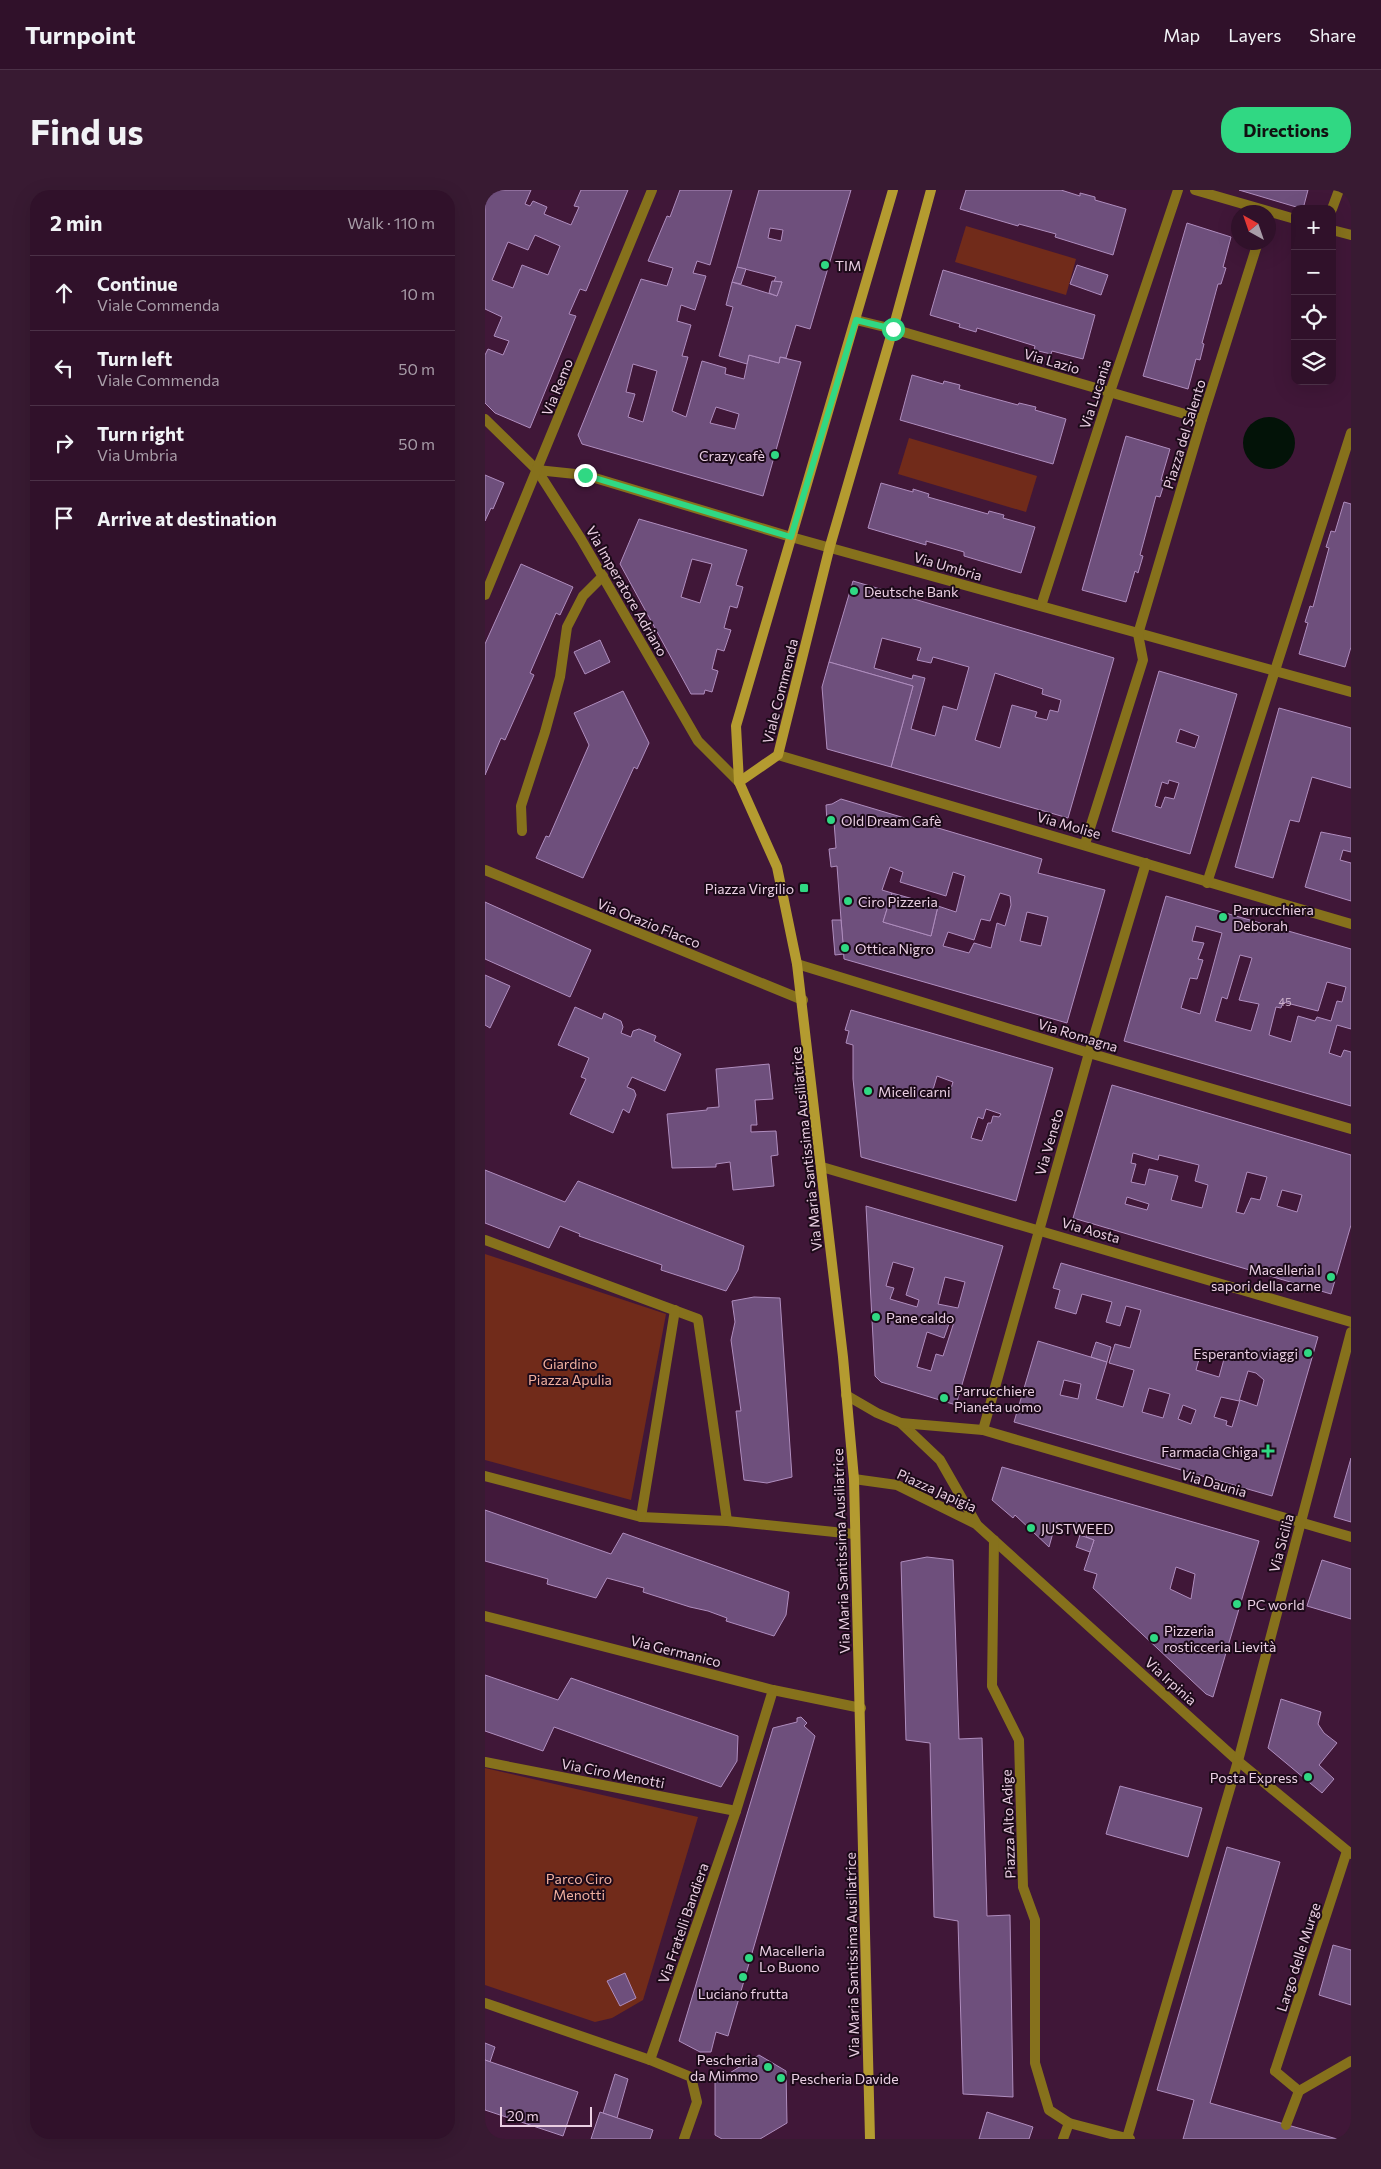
<!DOCTYPE html>
<html lang="en">
<head>
<meta charset="utf-8">
<style>
  body { margin:0; font-family:Commissioner,sans-serif; background:#381a32; color:#f1f3f6 }
  .controls { position:absolute; right:15px; top:15px; display:grid; overflow:hidden; border-radius:10px; box-shadow:0 5px 20px #0002 }
  .controls button { width:45px; height:45px; display:grid; place-items:center; padding:0; border:0; border-bottom:1px solid #4b3147; background:#30112a; color:#f1f3f6; font:25px sans-serif }
  .compass { position:absolute; left:746px; top:15px; width:45px; height:45px; border-radius:50%; background:#30112a; box-shadow:0 5px 20px #0002; rotate:320deg }
  .scale { position:absolute; left:15px; bottom:12px; width:92px; box-sizing:border-box; padding-left:5px; border:2px solid #eacfe3; border-top:0; font-size:14px; line-height:18px; white-space:nowrap; color:#eacfe3; -webkit-text-stroke:4px #1c0a19; paint-order:stroke }
  .stop { position:absolute; width:15px; height:15px; margin:-11px; border:4px solid #30d883; border-radius:50%; background:#fff }
  .stop.end { background:#30d883; border-color:#fff; box-shadow:0 1px 5px #0008 }
  .list { margin:0; padding:0; list-style:none }
  h2 { display:flex; justify-content:space-between; align-items:center; height:65px; margin:0; padding:0 20px; font-size:21px }
  h2 small { font-size:16px; font-weight:400; color:#a89da8 }
  .list li { display:grid; grid-template-columns:32px 1fr auto; gap:15px; align-items:center; box-sizing:border-box; height:75px; padding:0 20px; border-top:1px solid #4b3147 }
  .list b { display:block; font-size:19px; white-space:nowrap }
  .list p { margin:0; font-size:16px; white-space:nowrap; color:#a89da8 }
  .list em { font-size:16px; font-style:normal; color:#a89da8 }
  .icon { flex:none; width:28px; height:28px; fill:none; stroke:currentColor; stroke-width:2; stroke-linecap:round; stroke-linejoin:round }
  .map { position:relative; flex:none; width:866px; height:1949px; overflow:hidden; border-radius:20px }
  header { display:flex; align-items:center; gap:30px; box-sizing:border-box; height:70px; padding:0 25px; background:#30112a; border-bottom:1px solid #4b3147 }
  header strong { font-size:24px }
  nav { display:flex; gap:28px; margin-inline-start:auto; font-size:18px }
  .intro { display:flex; align-items:center; justify-content:space-between; box-sizing:border-box; height:120px; padding:0 30px }
  h1 { margin:0; font-size:35px }
  .button { padding:12px 22px; border-radius:20px; background:#30d883; color:#111; font-size:18px; font-weight:700 }
  main { display:flex; gap:30px; padding:0 30px }
  aside { flex:1; background:#30112a; border-radius:20px; box-shadow:0 5px 20px #0002 }
  .map>svg:first-child { display:block }
</style>
</head>
<body>
<header>
<strong>Turnpoint</strong>
<nav><a>Map</a><a>Layers</a><a>Share</a></nav>
</header>
<div class="intro"><h1>Find us</h1><a class="button">Directions</a></div>
<main>
<aside>
<h2>2 min<small>Walk · 110 m</small></h2>
<ul class="list">
<li><svg class="icon" aria-label="ahead" viewBox="0 0 24 24"><path d="M12 20V5M6 11l6-6 6 6"/></svg><div><b>Continue</b><p>Viale Commenda</p></div><em>10 m</em></li>
<li><svg class="icon" aria-label="left" viewBox="0 0 24 24"><path d="M17 20v-9H6M10 6l-5 5 5 5"/></svg><div><b>Turn left</b><p>Viale Commenda</p></div><em>50 m</em></li>
<li><svg class="icon" aria-label="right" viewBox="0 0 24 24"><path d="M7 20v-9h11M14 6l5 5-5 5"/></svg><div><b>Turn right</b><p>Via Umbria</p></div><em>50 m</em></li>
<li><svg class="icon" aria-label="arrive" viewBox="0 0 24 24"><path d="M6 21V4h12l-3 4 3 4H6"/></svg><div><b>Arrive at destination</b></div></li>
</ul>
</aside>
<div class="map">
<svg width="866" height="1949" viewBox="0 0 866 1949">
  <rect width="100%" height="100%" fill="#401738"/>
  <g fill="#712b1a">
    <polygon points="481,36 591,69 581,105 470,72"/>
    <polygon points="424,248 552,286 541,322 413,284"/>
    <polygon points="0,1064 181,1124 146,1310 0,1270"/>
    <polygon points="0,1578 213,1627 158,1810 127,1828 110,1832 0,1795"/>
  </g>
  <circle fill="#031308" cx="784" cy="253" r="26"/>
  <g fill="#6e4f7c" stroke="#af8dbe" fill-rule="evenodd">
    <path d="M0 0H46L40 14 45 16 48 11 62 17 59 24 86 35 94 17 89 16 96 0H143L101 101 95 99 84 124 91 126 45 238 10 223 0 213V165L3 159 18 165 24 151 9 146 17 127 0 119ZM50 45 75 56 63 85 37 75 28 98 7 90 23 52 43 60Z"/>
    <path d="M195 0H247L225 75 212 71 208 83 221 86 210 120 196 115 192 131 206 135 197 166 203 167 187 221 201 227 217 171 241 178 240 184 259 189 264 165 294 173 295 167 316 172 278 306 97 254 93 245 156 89 182 96 188 78 163 71 182 26 185 27ZM148 174 172 181 158 232 143 227 150 204 141 202ZM231 217 254 224 250 239 225 233Z"/>
    <path d="M274 0H366L325 139 311 135 301 168 295 167 294 173 264 165 262 174 234 166 248 117 241 115 247 92 292 106 297 92 289 91 291 87 252 77ZM285 38 298 40 296 51 283 48Z"/>
    <polygon points="481,0 576,0 595,6 595,3 610,7 610,10 641,19 628,65 570,47 571,44 534,34 533,36 475,19"/>
    <polygon points="754,0 823,0 818,19"/>
    <polygon points="702,33 746,47 738,77 741,78 736,94 733,94 717,153 719,154 715,170 711,169 703,199 658,186"/>
    <polygon points="592,75 623,85 616,105 585,94"/>
    <polygon points="252,77 261,79 256,94 247,92"/>
    <polygon points="458,80 610,125 598,169 567,161 566,164 549,160 550,156 492,138 491,142 474,137 475,134 445,125"/>
    <polygon points="287,91 297,92 292,106 284,103"/>
    <polygon points="427,185 458,194 459,191 475,195 474,199 533,215 534,213 551,217 550,220 581,229 568,274 415,230"/>
    <polygon points="641,246 685,259 676,290 680,291 675,307 671,306 655,365 658,366 653,383 650,381 641,412 597,400"/>
    <polygon points="0,285 19,293 8,319 6,318 0,331"/>
    <polygon points="396,293 428,302 428,299 444,304 443,307 503,324 504,321 519,325 518,328 550,337 536,383 479,366 479,362 441,351 441,355 383,338"/>
    <polygon points="859,312 866,314 866,457 860,477 814,464 823,433 820,432 825,416 828,417 844,358 841,357 846,341 850,342"/>
    <path d="M154 329 262 360 251 395 258 397 252 418 245 416 239 438 246 440 239 461 232 459 227 479 233 481 227 502 220 500 219 504H206L135 374ZM207 369 227 374 215 413 196 407Z"/>
    <polygon points="36,374 88,397 75,425 71,423 45,483 49,485 20,550 16,548 0,585 0,454"/>
    <path d="M368 391 629 468 583 628 406 577 428 496 344 472ZM397 448 436 458 432 470 446 473 448 467 484 477 472 520 458 516 450 546 426 539 440 488 428 485 427 489 389 478ZM510 483 558 499 557 504 576 510 573 522 565 520 562 530 550 527 552 522 527 515 515 558 490 550Z"/>
    <polygon points="115,450 125,472 100,484 89,462"/>
    <polygon points="344,472 428,496 406,577 342,559 337,497"/>
    <path d="M674 481 752 504 705 664 627 641ZM695 539 714 546 710 558 691 552ZM684 590 694 593 689 609 680 607 676 618 670 616 677 592 683 594Z"/>
    <polygon points="138,501 164,553 152,579 149,577 98,688 51,668 61,646 64,647 104,555 89,523"/>
    <polygon points="794,518 866,538 866,598 827,587 814,632 805,630 788,688 750,677"/>
    <path d="M356 609 557 669 553 683 620 700 582 833 359 769 352 676 346 677 344 659 351 658 349 632 342 633 341 615 347 614ZM405 677 418 682 415 692 461 706 468 682 480 686 471 722 453 716 446 746 398 732 407 703 397 700ZM515 703 525 706 526 715 520 736 512 733 506 758 489 753 484 763 458 756 463 742 489 750 496 729 505 731ZM542 722 563 727 556 756 535 751Z"/>
    <polygon points="836,642 866,648 866,662 858,660 855,670 866,673 866,711 820,697"/>
    <polygon points="407,703 453,716 446,746 398,732"/>
    <path d="M681 706 866 759V839L852 835 844 863 856 867 859 860 866 862V916L639 851ZM711 736 737 743 715 824 696 818 705 788 712 789 718 770 713 769 719 753 707 751ZM755 765 767 768 754 810 774 814 766 841 730 831 737 807 742 809ZM842 792 861 797 857 812 852 811 846 831 832 827 830 831 813 826 806 852 784 845 791 817 796 818 798 812 833 821Z"/>
    <polygon points="0,712 106,760 85,807 0,769"/>
    <polygon points="347,730 356,730 359,764 350,765"/>
    <polygon points="0,785 25,796 5,838 0,835"/>
    <polygon points="90,817 117,829 119,823 136,831 138,837 136,843 146,847 148,841 154,839 171,846 169,851 196,864 180,901 147,887 142,897 149,900 151,905 144,923 138,919 128,943 85,924 101,889 96,887 104,868 73,855"/>
    <path d="M366 820 568 878 531 1011 376 967 368 889V855L361 853 364 841 360 840ZM452 886 468 892 463 908 447 903ZM501 919 516 924 514 927 508 926 506 933H503L497 951 486 948 493 927 498 929Z"/>
    <polygon points="284,874 288,909 270,910 272,935 266,935 266,942 291,941 293,965 286,966 289,996 248,1000 245,972 231,974 231,977 187,978 182,924 222,920 222,918 234,917 231,879"/>
    <path d="M627 895 866 965V1035L846 1104 588 1028ZM648 963 673 970 674 965 714 975 710 991 723 995 717 1018 686 1010 693 986 664 979 660 995 646 992 651 974 646 973ZM762 982 782 987 775 1010 766 1008 759 1024 751 1022ZM797 1000 817 1005 812 1022 792 1016ZM642 1007 664 1014 662 1020 640 1014Z"/>
    <polygon points="0,980 80,1012 93,991 259,1056 253,1080 241,1101 176,1080 177,1075 94,1046 95,1044 75,1036 64,1058 0,1033"/>
    <path d="M381 1016 518 1056 471 1215 396 1192 390 1186ZM408 1072 429 1078 421 1105 434 1110 432 1117 405 1109 409 1098 401 1096ZM460 1087 480 1092 473 1118 453 1114ZM466 1128 470 1129 458 1166 451 1164 446 1181 432 1177 442 1142 459 1148Z"/>
    <path d="M576 1073 833 1147 787 1306 529 1232 553 1151 622 1172 611 1209 638 1217 649 1180 624 1173 630 1154 645 1158 656 1120 641 1116 635 1136 621 1132 627 1112 597 1104 591 1124 570 1118 575 1100 568 1098ZM716 1162 739 1169 734 1187 711 1180ZM763 1181 771 1183 779 1190 772 1216 755 1210 747 1237 741 1235 742 1231 729 1227 736 1207 754 1211ZM579 1190 596 1194 593 1209 575 1205ZM664 1198 685 1204 678 1228 657 1222ZM698 1215 711 1220 706 1234 693 1229Z"/>
    <polygon points="269,1107 295,1108 307,1287 282,1293 259,1290 251,1221 256,1221 246,1150 250,1132 247,1111"/>
    <polygon points="611,1152 626,1157 622,1172 606,1167"/>
    <polygon points="866,1268 866,1332 849,1327"/>
    <path d="M517 1277 774 1351 728 1507 721 1504 608 1398 612 1384 599 1380 609 1350 601 1347 603 1340 571 1332 564 1357 530 1325 528 1328 507 1310ZM691 1377 710 1384 706 1409 685 1399Z"/>
    <polygon points="0,1320 126,1364 138,1343 304,1402 301,1425 289,1446 241,1431 242,1428 223,1421 205,1417 158,1402 159,1398 122,1388 111,1408 62,1394 63,1389 0,1371"/>
    <polygon points="595,1345 609,1350 605,1362 591,1357"/>
    <polygon points="442,1367 468,1370 474,1549 497,1548 502,1726 525,1725 528,1907 478,1904 473,1731 449,1727 445,1553 421,1550 416,1372"/>
    <polygon points="837,1370 866,1379 866,1429 822,1416"/>
    <polygon points="0,1485 73,1510 86,1488 253,1546 252,1571 236,1597 69,1537 58,1561 0,1541"/>
    <polygon points="796,1509 836,1522 833,1534 839,1543 852,1553 834,1575 849,1589 837,1603 783,1558"/>
    <polygon points="316,1527 322,1533 319,1536 330,1546 243,1846 231,1842 226,1862 215,1862 194,1851 288,1538 312,1532 312,1528"/>
    <polygon points="635,1596 717,1618 703,1667 621,1644"/>
    <polygon points="742,1657 795,1672 725,1913 852,1949 698,1949 709,1910 672,1900"/>
    <polygon points="848,1755 866,1760 866,1815 834,1805"/>
    <polygon points="140,1783 151,1808 135,1816 122,1791"/>
    <polygon points="0,1853 10,1857 5,1872 0,1870"/>
    <polygon points="274,1865 301,1881 302,1933 275,1949 237,1949 230,1945 230,1892"/>
    <polygon points="0,1870 93,1902 78,1946 0,1920"/>
    <polygon points="130,1884 143,1889 132,1928 118,1923"/>
    <polygon points="115,1922 168,1940 165,1949 106,1949"/>
    <polygon points="502,1922 548,1937 544,1949 494,1949"/>
  </g>
  <g fill="none" stroke-linecap="round" stroke-linejoin="round">
    <g stroke="#86711c" stroke-width="10">
      <polyline points="37,641 36,616 60,542 75,487 82,437 98,406 118,386"/>
      <polyline points="790,1881 814,1901 801,1935"/>
    </g>
    <g stroke="#86711c" stroke-width="10">
      <polyline points="710,0 810,29"/>
      <polyline points="847,19 854,0"/>
      <polyline points="847,40 866,45"/>
      <polyline points="371,130 408,139 717,229"/>
      <polyline points="0,229 52,280 96,349 213,551 254,592"/>
      <polyline points="52,280 100,285 306,347 866,502"/>
      <polyline points="0,405 167,0"/>
      <polyline points="556,416 625,202 693,0"/>
      <polyline points="293,565 866,734"/>
      <polyline points="600,654 658,470 653,444 717,229 773,52"/>
      <polyline points="0,680 318,810"/>
      <polyline points="722,693 866,243"/>
      <polyline points="312,774 604,863 866,939"/>
      <polyline points="337,977 866,1132"/>
      <polyline points="0,1050 213,1129 242,1331"/>
      <polyline points="361,1205 392,1223 416,1233 455,1270 491,1333"/>
      <polyline points="416,1233 498,1240 866,1347"/>
      <polyline points="498,1240 604,863 661,673"/>
      <polyline points="0,1286 156,1327 242,1331 369,1344"/>
      <polyline points="369,1289 412,1295 491,1334 753,1571 866,1664"/>
      <polyline points="156,1327 190,1120"/>
      <polyline points="509,1350 507,1496 534,1550 538,1697 550,1730 550,1873 564,1920 584,1933 645,1949"/>
      <polyline points="0,1426 288,1500 376,1518"/>
      <polyline points="0,1572 251,1621"/>
      <polyline points="0,1813 165,1870 206,1887 212,1912 199,1949"/>
      <polyline points="165,1870 251,1621 288,1500"/>
      <polyline points="790,1881 862,1661"/>
      <polyline points="814,1901 866,1871"/>
      <polyline points="642,1948 753,1571 866,1142"/>
      <polyline points="578,1949 584,1933"/>
    </g>
    <g stroke="#b49b30" stroke-width="10">
      <polyline points="254,592 293,565 345,356 408,139 446,0"/>
      <polyline points="385,1949 369,1289 358,1167 312,774 292,677 254,592 251,536 408,0"/>
    </g>
  </g>
  <g fill="none" stroke-linecap="round" stroke-linejoin="round">
    <polyline stroke="#30d883" stroke-width="6" points="100,285 306,347 371,130 408,139"/>
  </g>
  <g fill="#30d883" stroke="#1c0a19" stroke-width="2">
    <circle cx="340" cy="75" r="5"/>
    <circle cx="290" cy="265" r="5"/>
    <circle cx="369" cy="401" r="5"/>
    <circle cx="346" cy="630" r="5"/>
    <rect x="314" y="693" width="10" height="10" rx="2.5"/>
    <circle cx="363" cy="711" r="5"/>
    <circle cx="738" cy="727" r="5"/>
    <circle cx="360" cy="758" r="5"/>
    <circle cx="383" cy="901" r="5"/>
    <circle cx="846" cy="1087" r="5"/>
    <circle cx="391" cy="1127" r="5"/>
    <circle cx="823" cy="1163" r="5"/>
    <circle cx="459" cy="1208" r="5"/>
    <path d="M780.5 1253.5h5v5h5v5h-5v5h-5v-5h-5v-5h5z"/>
    <circle cx="546" cy="1338" r="5"/>
    <circle cx="752" cy="1414" r="5"/>
    <circle cx="669" cy="1448" r="5"/>
    <circle cx="823" cy="1587" r="5"/>
    <circle cx="264" cy="1768" r="5"/>
    <circle cx="258" cy="1787" r="5"/>
    <circle cx="283" cy="1877" r="5"/>
    <circle cx="296" cy="1888" r="5"/>
  </g>
  <g text-anchor="middle" dominant-baseline="central" stroke-width="4" stroke-linejoin="round" paint-order="stroke">
    <g font-size="11" fill="#cbafc9">
      <text x="800" y="811">45</text>
    </g>
    <g font-size="14" fill="#eacfe3" stroke="#1c0a19" text-anchor="start">
      <text x="350" y="75">TIM</text>
      <text x="280" y="265" text-anchor="end">Crazy cafè</text>
      <text x="379" y="401">Deutsche Bank</text>
      <text x="356" y="630">Old Dream Cafè</text>
      <text x="309" y="698" text-anchor="end">Piazza Virgilio</text>
      <text x="373" y="711">Ciro Pizzeria</text>
      <text x="748" y="719">Parrucchiera<tspan x="748" dy="16">Deborah</tspan></text>
      <text x="370" y="758">Ottica Nigro</text>
      <text x="393" y="901">Miceli carni</text>
      <text x="836" y="1079" text-anchor="end">Macelleria I<tspan x="836" dy="16">sapori della carne</tspan></text>
      <text x="401" y="1127">Pane caldo</text>
      <text x="813" y="1163" text-anchor="end">Esperanto viaggi</text>
      <text x="469" y="1200">Parrucchiere<tspan x="469" dy="16">Pianeta uomo</tspan></text>
      <text x="773" y="1261" text-anchor="end">Farmacia Chiga</text>
      <text x="556" y="1338">JUSTWEED</text>
      <text x="762" y="1414">PC world</text>
      <text x="679" y="1440">Pizzeria<tspan x="679" dy="16">rosticceria Lievità</tspan></text>
      <text x="813" y="1587" text-anchor="end">Posta Express</text>
      <text x="274" y="1760">Macelleria<tspan x="274" dy="16">Lo Buono</tspan></text>
      <text x="258" y="1803" text-anchor="middle">Luciano frutta</text>
      <text x="273" y="1869" text-anchor="end">Pescheria<tspan x="273" dy="16">da Mimmo</tspan></text>
      <text x="306" y="1888">Pescheria Davide</text>
    </g>
    <g font-size="14" fill="#eacfe3" stroke="#1c0a19">
      <text transform="translate(567 171) rotate(16)">Via Lazio</text>
      <text transform="translate(72 197) rotate(-68)">Via Remo</text>
      <text transform="translate(610 204) rotate(-72)">Via Lucania</text>
      <text transform="translate(699 244) rotate(-73)">Piazza del Salento</text>
      <text transform="translate(463 376) rotate(16)">Via Umbria</text>
      <text transform="translate(142 401) rotate(60)">Via Imperatore Adriano</text>
      <text transform="translate(295 501) rotate(-76)">Viale Commenda</text>
      <text transform="translate(584 635) rotate(16)">Via Molise</text>
      <text transform="translate(164 733) rotate(22)">Via Orazio Flacco</text>
      <text transform="translate(593 845) rotate(17)">Via Romagna</text>
      <text transform="translate(564 952) rotate(-74)">Via Veneto</text>
      <text transform="translate(321 959) rotate(-96)">Via Maria Santissima Ausiliatrice</text>
      <text transform="translate(606 1040) rotate(16)">Via Aosta</text>
      <text transform="translate(729 1293) rotate(16)">Via Daunia</text>
      <text transform="translate(452 1300) rotate(24)">Piazza Japigia</text>
      <text transform="translate(796 1353) rotate(-75)">Via Sicilia</text>
      <text transform="translate(356 1361) rotate(-92)">Via Maria Santissima Ausiliatrice</text>
      <text transform="translate(191 1461) rotate(14)">Via Germanico</text>
      <text transform="translate(686 1491) rotate(42)">Via Irpinia</text>
      <text transform="translate(128 1583) rotate(11)">Via Ciro Menotti</text>
      <text transform="translate(523 1634) rotate(-92)">Piazza Alto Adige</text>
      <text transform="translate(198 1733) rotate(-71)">Via Fratelli Bandiera</text>
      <text transform="translate(367 1765) rotate(-91)">Via Maria Santissima Ausiliatrice</text>
      <text transform="translate(813 1767) rotate(-72)">Largo delle Murge</text>
    </g>
    <g font-size="14" fill="#f1b09f" stroke="#1c0a19">
      <text x="85" y="1173">Giardino<tspan x="85" dy="16">Piazza Apulia</tspan></text>
      <text x="94" y="1688">Parco Ciro<tspan x="94" dy="16">Menotti</tspan></text>
    </g>
  </g>
</svg>
<div class="controls">
<button>+</button>
<button>−</button>
<button><svg class="icon" aria-label="locate" viewBox="0 0 24 24"><circle cx="12" cy="12" r="6"/><path d="M12 2v4M12 18v4M2 12h4M18 12h4"/></svg></button>
<button><svg class="icon" aria-label="layers" viewBox="0 0 24 24"><path d="M12 4l9 5-9 5-9-5zM3 14l9 5 9-5"/></svg></button>
</div>
<svg class="compass" viewBox="-18 -18 36 36"><path d="M0-13l5 13h-10z" fill="#e53935"/><path d="M0 13l5-13h-10z" fill="#a89da8"/></svg>
<div class="scale">20 m</div>
<div class="stop" style="left:408px;top:139px"></div>
<div class="stop end" style="left:100px;top:285px"></div>
</div>
</main>
</body>
</html>
